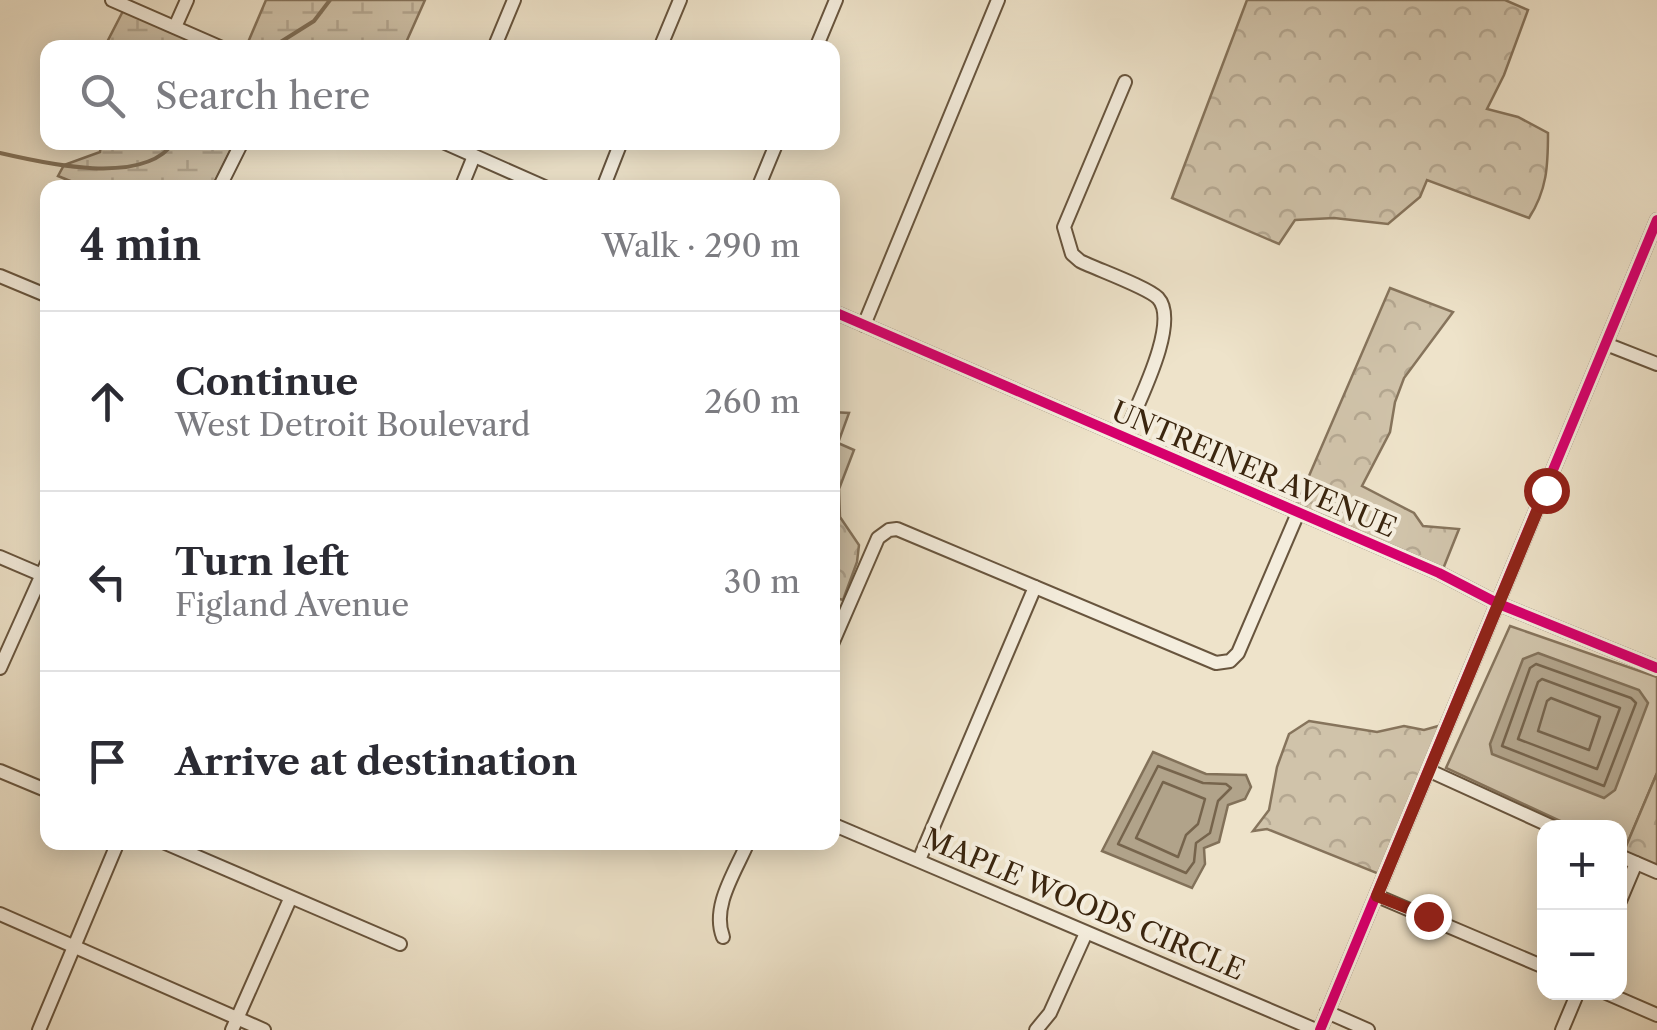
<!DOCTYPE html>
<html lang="en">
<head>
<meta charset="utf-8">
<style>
  body { margin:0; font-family:"Libre Caslon Text",serif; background:#f7f7f7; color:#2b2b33 }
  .controls { position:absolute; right:30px; bottom:30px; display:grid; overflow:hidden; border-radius:20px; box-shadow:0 5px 25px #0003 }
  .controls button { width:90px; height:90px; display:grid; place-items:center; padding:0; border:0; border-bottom:2px solid #e1e1e2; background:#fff; color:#2b2b33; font:50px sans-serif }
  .stop { position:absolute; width:30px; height:30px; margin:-22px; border:8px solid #8f2418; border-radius:50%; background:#fff }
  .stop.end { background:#8f2418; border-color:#fff; box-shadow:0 2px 10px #0008 }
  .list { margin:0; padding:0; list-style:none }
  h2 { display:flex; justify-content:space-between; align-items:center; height:130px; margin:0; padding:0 40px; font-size:42px }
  h2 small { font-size:32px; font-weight:400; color:#7c7c81 }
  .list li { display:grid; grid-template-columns:65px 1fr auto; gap:30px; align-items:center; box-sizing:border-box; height:180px; padding:0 40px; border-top:2px solid #e1e1e2 }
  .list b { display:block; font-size:38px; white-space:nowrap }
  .list p { margin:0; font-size:32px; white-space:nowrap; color:#7c7c81 }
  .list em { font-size:32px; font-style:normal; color:#7c7c81 }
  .icon { flex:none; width:55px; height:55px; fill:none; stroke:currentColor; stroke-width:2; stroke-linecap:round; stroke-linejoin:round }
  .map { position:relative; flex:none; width:1657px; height:1030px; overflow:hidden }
  .search { position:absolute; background:#fff; box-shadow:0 5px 25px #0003; left:40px; top:40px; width:800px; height:110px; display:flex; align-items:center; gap:25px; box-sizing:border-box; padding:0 35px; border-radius:20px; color:#7c7c81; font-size:38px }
  .panel { position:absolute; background:#fff; box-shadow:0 5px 25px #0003; left:40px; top:180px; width:800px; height:670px; border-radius:20px }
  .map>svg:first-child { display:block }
</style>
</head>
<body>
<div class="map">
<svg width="1657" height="1030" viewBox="0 0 1657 1030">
  <defs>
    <pattern id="forest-crowns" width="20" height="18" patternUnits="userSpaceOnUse" patternTransform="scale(2.5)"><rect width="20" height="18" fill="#d0c3aa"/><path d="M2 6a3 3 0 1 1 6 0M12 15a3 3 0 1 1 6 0" fill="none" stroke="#b4a791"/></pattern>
    <pattern id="wetland-marsh" width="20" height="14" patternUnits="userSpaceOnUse" patternTransform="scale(2.5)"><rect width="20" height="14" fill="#d0c3aa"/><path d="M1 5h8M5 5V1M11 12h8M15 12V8" fill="none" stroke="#b4a791"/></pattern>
  </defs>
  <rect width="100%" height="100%" fill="#eee3ca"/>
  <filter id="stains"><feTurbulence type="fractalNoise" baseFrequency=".002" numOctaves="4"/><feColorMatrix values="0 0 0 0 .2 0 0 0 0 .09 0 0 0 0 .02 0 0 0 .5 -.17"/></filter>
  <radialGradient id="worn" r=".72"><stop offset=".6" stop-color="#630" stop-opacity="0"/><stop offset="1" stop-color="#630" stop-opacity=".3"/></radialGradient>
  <polygon fill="#d0c3aa" stroke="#86745c" stroke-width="2.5" points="1510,626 1657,677 1657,773 1624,851 1620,849 1620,828 1573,827 1446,768"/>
  <g fill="url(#forest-crowns)" stroke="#86745c" stroke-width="2.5">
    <path d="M1247 0H1505L1528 10 1504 75 1487 109 1518 117 1548 133C1548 166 1547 190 1529 218L1427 180 1420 197 1388 224 1334 218 1295 220 1279 244 1172 198Z"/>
    <polygon points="1390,288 1453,312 1404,378 1395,402 1390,432 1362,486 1414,513 1423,526 1459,529 1443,569 1296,506"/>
    <polygon points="832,412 849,413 838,443 854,450 839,489 840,517 859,545 857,562 843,600 833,597"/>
    <polygon points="1309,721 1377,732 1404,726 1424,730 1442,725 1379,874 1267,829 1253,831 1269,810 1277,767 1289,734"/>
    <polygon points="1657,773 1657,866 1624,851"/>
  </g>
  <g fill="url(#wetland-marsh)" stroke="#86745c" stroke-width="2.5">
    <polygon points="266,0 425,0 404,47 246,47"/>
    <polygon points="123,11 208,48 104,48"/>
    <polygon points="101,143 101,142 234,143 212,187 85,187 58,176 64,165 100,152"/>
  </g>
  <g fill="#b1a38a" stroke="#827159" stroke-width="2.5">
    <polygon points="1538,653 1639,690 1648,703 1615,790 1604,798 1492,754 1490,744 1523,659"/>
    <polygon points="1153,752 1206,774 1246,775 1251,787 1245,799 1228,805 1219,842 1204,848 1205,864 1192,888 1102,851"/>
  </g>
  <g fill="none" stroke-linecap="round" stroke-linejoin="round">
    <g stroke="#76644c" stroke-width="2.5">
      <polygon points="1536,664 1631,698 1636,703 1604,786 1502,746 1530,668"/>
      <polygon points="1542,679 1620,708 1597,769 1518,739 1538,682"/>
      <polygon points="1551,698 1600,717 1589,750 1538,731 1547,701"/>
      <polygon points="1158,766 1203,783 1226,784 1231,788 1218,801 1210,833 1196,843 1194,862 1186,873 1118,844"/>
      <polygon points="1163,782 1205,799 1198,824 1186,835 1178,857 1136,838"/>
    </g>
    <g stroke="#827159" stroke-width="4">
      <polyline points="271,48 314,21 330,0"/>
      <path d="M0 153C43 163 144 187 174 142"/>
    </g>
    <g stroke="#68553e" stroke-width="16">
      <g id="minor">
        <polyline points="112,0 222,48"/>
        <polyline points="175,27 187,0"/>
        <polyline points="494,48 514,0"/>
        <polyline points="660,48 680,0"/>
        <polyline points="816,48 836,0"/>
        <polyline points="443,142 547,188"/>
        <polyline points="219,188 242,142"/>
        <polyline points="461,188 474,156"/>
        <polyline points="603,188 621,142"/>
        <polyline points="758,188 777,142"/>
        <polyline points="0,276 48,296"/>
        <polyline points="832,311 1439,573 1499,604 1657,668"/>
        <polyline points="864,325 998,0"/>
        <polyline points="1606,344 1657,364"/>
        <path d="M1124 437C1135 408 1181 323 1158 298 1147 287 1096 269 1080 261L1072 254 1064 227 1125 82"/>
        <polyline points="0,557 42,575"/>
        <polyline points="832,644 878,538 889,530 897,529 1216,663 1230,661 1238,653 1298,513"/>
        <polyline points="0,668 48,561"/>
        <polyline points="0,771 48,791"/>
        <polyline points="1430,771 1555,828"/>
        <polyline points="832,824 1316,1030"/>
        <polyline points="163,842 400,944"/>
        <polyline points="1620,856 1657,872"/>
        <polyline points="919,860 1035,587"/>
        <polyline points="1377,896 1544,967"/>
        <polyline points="1620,901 1636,863"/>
        <polyline points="0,914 264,1030"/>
        <path d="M723 937C711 906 736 871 748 842"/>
        <polyline points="1604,992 1657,1015"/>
        <polyline points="1327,1012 1368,1030"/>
        <polyline points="39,1030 118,842"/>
        <polyline points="232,1030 290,899"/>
        <polyline points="1036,1030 1050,1013 1086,933"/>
        <polyline points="1320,1030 1657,220"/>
        <polyline points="1562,1030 1578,992"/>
      </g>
    </g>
    <use href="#minor" stroke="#f4eddd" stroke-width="12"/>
    <g stroke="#f4eddd" stroke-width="16">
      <g id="cycleway">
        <polyline points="832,311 1439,573 1499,604 1657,668"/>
        <polyline points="1320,1030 1657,220"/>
      </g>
    </g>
    <use href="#cycleway" stroke="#d6006c" stroke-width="10"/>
  </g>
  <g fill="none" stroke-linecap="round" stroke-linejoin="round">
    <polyline stroke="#8f2418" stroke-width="12" points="1428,916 1377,896 1546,490"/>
  </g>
  <g text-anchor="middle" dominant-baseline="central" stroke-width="8" stroke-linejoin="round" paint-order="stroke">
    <g font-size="28" fill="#3b260f" stroke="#f4eddd">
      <text transform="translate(1254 469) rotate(23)">UNTREINER AVENUE</text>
      <text transform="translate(1084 904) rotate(23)">MAPLE WOODS CIRCLE</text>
    </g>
  </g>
  <rect width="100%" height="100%" filter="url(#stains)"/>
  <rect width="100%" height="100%" fill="url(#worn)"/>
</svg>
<div class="controls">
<button>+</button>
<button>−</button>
</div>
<div class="stop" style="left:1546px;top:490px"></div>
<div class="stop end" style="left:1428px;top:916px"></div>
<div class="search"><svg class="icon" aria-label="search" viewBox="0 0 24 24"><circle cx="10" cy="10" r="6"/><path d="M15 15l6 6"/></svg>Search here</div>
<section class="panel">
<h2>4 min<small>Walk · 290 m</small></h2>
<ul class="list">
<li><svg class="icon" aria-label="ahead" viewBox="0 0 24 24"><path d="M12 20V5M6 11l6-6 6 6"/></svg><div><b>Continue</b><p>West Detroit Boulevard</p></div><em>260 m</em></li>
<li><svg class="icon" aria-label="left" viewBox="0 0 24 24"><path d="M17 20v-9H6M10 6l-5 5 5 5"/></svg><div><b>Turn left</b><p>Figland Avenue</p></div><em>30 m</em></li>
<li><svg class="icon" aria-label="arrive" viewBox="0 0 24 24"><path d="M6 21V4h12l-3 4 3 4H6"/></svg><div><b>Arrive at destination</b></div></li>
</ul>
</section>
</div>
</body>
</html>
